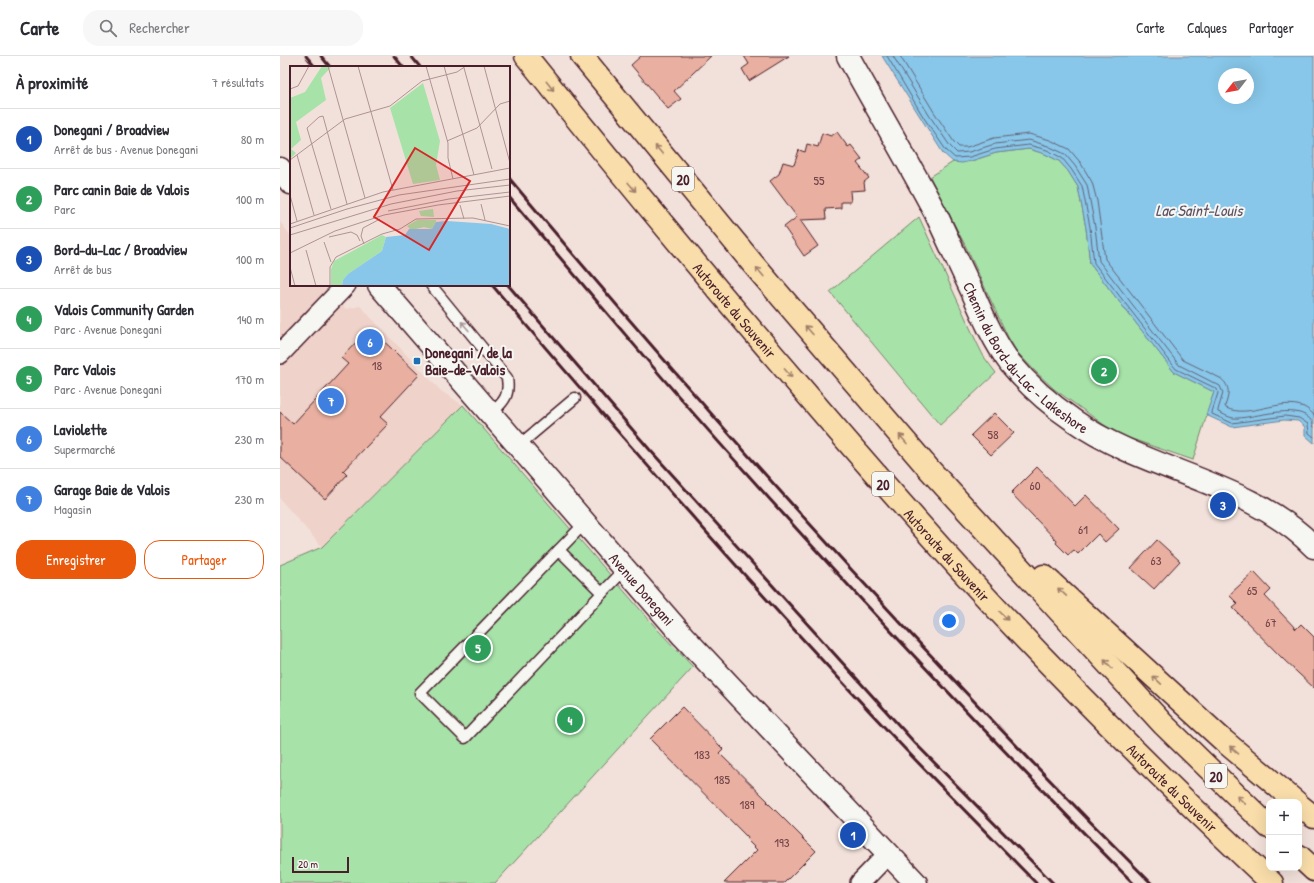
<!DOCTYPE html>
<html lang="fr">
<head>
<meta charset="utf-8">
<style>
  body { margin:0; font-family:"Patrick Hand",sans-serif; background:#f7f7f7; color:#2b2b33 }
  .controls { position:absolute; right:12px; bottom:12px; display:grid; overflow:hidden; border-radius:8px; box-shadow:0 4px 16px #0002 }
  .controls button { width:36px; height:36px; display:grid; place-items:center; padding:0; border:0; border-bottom:1px solid #e1e1e2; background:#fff; color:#2b2b33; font:20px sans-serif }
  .compass { position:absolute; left:938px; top:12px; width:36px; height:36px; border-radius:50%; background:#fff; box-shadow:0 4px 16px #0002; rotate:239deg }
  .scale { position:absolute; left:12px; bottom:10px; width:57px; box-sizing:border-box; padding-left:4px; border:2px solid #4a1f2b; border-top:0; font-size:11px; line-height:14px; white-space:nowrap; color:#4a1f2b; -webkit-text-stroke:3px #f6f6f2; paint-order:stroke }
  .you { position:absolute; left:669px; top:565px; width:14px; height:14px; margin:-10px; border:3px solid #fff; border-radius:50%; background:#1a73e8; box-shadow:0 0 0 6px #1a73e833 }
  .badge { display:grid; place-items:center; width:26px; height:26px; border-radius:50%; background:#ea580c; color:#fff; font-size:13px; font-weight:700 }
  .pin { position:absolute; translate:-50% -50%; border:2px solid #fff; box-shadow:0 1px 4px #0006 }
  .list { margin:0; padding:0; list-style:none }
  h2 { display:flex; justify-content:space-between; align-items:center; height:52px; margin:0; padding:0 16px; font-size:17px }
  h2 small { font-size:13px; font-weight:400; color:#7c7c81 }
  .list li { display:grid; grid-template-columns:26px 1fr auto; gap:12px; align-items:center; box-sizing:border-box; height:60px; padding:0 16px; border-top:1px solid #e1e1e2 }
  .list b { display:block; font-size:15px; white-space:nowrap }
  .list p { margin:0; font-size:13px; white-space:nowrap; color:#7c7c81 }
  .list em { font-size:13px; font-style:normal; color:#7c7c81 }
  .actions { display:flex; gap:8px; padding:12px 16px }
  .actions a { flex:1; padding:9px 0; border:1px solid #ea580c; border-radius:16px; text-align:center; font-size:14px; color:#ea580c }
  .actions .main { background:#ea580c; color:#fff }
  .icon { flex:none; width:22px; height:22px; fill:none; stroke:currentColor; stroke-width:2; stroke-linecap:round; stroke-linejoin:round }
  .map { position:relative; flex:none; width:1034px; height:827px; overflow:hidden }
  header { display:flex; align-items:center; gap:24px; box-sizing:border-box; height:56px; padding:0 20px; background:#fff; border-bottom:1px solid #e1e1e2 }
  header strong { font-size:19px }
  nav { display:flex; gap:22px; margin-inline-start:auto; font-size:14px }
  .search { width:280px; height:36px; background:#f7f7f7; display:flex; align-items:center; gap:10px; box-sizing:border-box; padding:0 14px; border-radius:16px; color:#7c7c81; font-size:15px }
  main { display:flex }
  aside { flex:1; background:#fff }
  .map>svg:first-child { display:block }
</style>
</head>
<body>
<header>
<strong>Carte</strong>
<div class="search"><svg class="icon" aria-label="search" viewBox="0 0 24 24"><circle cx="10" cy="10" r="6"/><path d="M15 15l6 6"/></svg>Rechercher</div>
<nav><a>Carte</a><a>Calques</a><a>Partager</a></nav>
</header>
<main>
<aside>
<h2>À proximité<small>7 résultats</small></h2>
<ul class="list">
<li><span class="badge" style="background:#1a4fb4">1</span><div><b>Donegani / Broadview</b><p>Arrêt de bus · Avenue Donegani</p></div><em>80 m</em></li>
<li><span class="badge" style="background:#2e9e5b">2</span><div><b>Parc canin Baie de Valois</b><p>Parc</p></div><em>100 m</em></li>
<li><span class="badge" style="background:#1a4fb4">3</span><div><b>Bord-du-Lac / Broadview</b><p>Arrêt de bus</p></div><em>100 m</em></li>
<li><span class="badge" style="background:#2e9e5b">4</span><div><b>Valois Community Garden</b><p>Parc · Avenue Donegani</p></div><em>140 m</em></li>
<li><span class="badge" style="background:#2e9e5b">5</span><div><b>Parc Valois</b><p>Parc · Avenue Donegani</p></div><em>170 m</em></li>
<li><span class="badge" style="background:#3f7fe0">6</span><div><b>Laviolette</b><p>Supermarché</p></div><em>230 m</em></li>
<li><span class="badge" style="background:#3f7fe0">7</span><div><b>Garage Baie de Valois</b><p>Magasin</p></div><em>230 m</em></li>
</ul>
<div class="actions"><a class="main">Enregistrer</a><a>Partager</a></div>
</aside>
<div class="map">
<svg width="1034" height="827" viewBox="0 0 1034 827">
  <rect width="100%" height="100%" fill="#f2e1da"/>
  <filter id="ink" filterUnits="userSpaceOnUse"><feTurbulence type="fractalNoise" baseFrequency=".025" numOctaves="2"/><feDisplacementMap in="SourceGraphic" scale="8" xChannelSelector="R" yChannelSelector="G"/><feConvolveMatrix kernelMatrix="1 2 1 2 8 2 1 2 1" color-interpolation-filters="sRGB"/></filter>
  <g filter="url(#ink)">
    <polygon fill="#efd2c9" points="0,166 11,180 11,229 41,229 66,253 80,250 161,335 183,349 42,491 0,443"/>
    <g fill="#a7e3a9" stroke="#78816a">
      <polygon points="749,93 765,98 779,105 788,115 798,131 806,172 810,208 894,316 934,336 913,404 843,380 827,371 774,333 754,314 737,296 728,281 686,191 650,121 673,106 682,106 691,105 716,97"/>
      <polygon points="639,161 697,287 704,301 716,317 660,369 550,236"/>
      <polygon points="183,349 378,574 413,611 215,827 0,827 0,509 42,491"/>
    </g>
    <path fill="#88c7e9" stroke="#6f849d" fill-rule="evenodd" d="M602 0H1034V387L1025 379V371L1018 365 1004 364 952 371 926 359 934 336 894 316 810 208 806 172 798 131 788 115 779 105 765 98 749 93 716 97 691 105 682 107 673 106 663 97 656 86ZM944 18H968V42H944Z"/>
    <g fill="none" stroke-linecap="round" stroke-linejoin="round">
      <g stroke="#636277" stroke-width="1">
        <polyline points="607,0 644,62 666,94 675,102 690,101 715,93 749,89 767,94 782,102 791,113 802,130 810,171 814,207 896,313 937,333 938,337 932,356 932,358 952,367 1005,360 1019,362 1028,368 1029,377 1034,381"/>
        <path d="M613 0 649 59 670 90 677 97 689 96 715 88 749 84 768 90 785 98 795 110 807 129 815 171 819 205 899 309 940 330 943 337 938 354V356C943 358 948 361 953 362 972 364 1027 341 1034 371"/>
        <path d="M620 0 654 56 674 86 679 91H687L714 82 749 78 770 84 789 93 800 106 812 126 817 145 825 203 903 304 940 322C951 330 949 339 945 350L946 352C970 363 999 341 1024 351 1028 353 1031 356 1034 359"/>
      </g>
    </g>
    <g fill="#e9b0a1" stroke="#4a1f2b">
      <polygon points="361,0 431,0 394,35 401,43 388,53 351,9"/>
      <polygon points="464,0 509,0 469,25 462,13 469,8"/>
      <polygon points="557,76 568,91 571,89 582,103 577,107 589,122 584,126 585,134 570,135 571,146 561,146 561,152 545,153 546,163 520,164 538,190 524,200 504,171 517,161 490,125 499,118 503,106 514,109 519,94 525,96 527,88 538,91 542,77 551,80"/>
      <polygon points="90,272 139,319 100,361 108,368 63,415 67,419 45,443 0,401 0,356 13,368 68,308 61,302"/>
      <polygon points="714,357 734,377 711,399 691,379"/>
      <polygon points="757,411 795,450 806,439 839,473 825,486 818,478 798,498 794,494 788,499 776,487 777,485 731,437"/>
      <polygon points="877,484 900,505 874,533 851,512"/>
      <polygon points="974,516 991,534 985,540 1016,573 1021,568 1034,581 1034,632 1003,603 953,552 958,548 949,539"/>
      <polygon points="402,651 443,693 439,697 488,745 487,746 536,795 504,827 444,827 477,794 467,784 468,782 370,683"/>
    </g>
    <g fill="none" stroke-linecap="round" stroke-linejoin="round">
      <g stroke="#4a1f2b" stroke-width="13">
        <g id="service">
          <path d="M151 229 227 322C230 341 223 346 211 358"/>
          <polyline points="238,390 295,342"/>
          <polyline points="305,467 140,637 185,682 345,513"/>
          <polyline points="279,494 322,537"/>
        </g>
      </g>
      <g stroke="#4a1f2b" stroke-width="22">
        <g id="minor">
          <polyline points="0,298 66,229"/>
          <polyline points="580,827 608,798"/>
        </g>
      </g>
      <g stroke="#4a1f2b" stroke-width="25">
        <g id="tertiary">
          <path id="s1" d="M568 0C597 53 628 105 656 158 668 184 680 210 692 235 703 260 714 286 730 307 748 329 771 349 793 364 868 417 970 425 1034 491"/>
          <polyline points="0,113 11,127"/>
          <path id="s2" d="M99 229 403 580 636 827"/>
        </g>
      </g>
      <g stroke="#4a1f2b" stroke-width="25">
        <g id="motorway">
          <path id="s3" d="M246 0C335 111 425 220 518 328 582 403 647 478 714 550 804 646 897 738 992 827"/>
          <polyline points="302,0 473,208 649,413 883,668 989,771"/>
          <polyline points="764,520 944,685 1016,746"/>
          <polyline points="1019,749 1034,761"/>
          <polyline points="1019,800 1034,814"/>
        </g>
      </g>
      <use href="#service" stroke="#f6f6f2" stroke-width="10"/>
      <use href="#minor" stroke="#f6f6f2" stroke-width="19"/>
      <use href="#tertiary" stroke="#f6f6f2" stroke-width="22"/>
      <use href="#motorway" stroke="#f9deab" stroke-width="22"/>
      <g stroke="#4a1f2b" stroke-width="3">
        <polyline points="26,0 35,11"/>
        <polyline points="41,0 50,11"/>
        <polyline points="114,0 123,11"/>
        <polyline points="131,0 140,11"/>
        <path d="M229 122C433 366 646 602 871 827"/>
        <path d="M229 141C308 235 387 329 469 420 593 559 722 694 853 827"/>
        <path d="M212 229C346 387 483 543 625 693 668 738 712 782 756 827"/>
        <polyline points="228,229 370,394 634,686 773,827"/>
      </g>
    </g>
    <defs><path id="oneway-shaft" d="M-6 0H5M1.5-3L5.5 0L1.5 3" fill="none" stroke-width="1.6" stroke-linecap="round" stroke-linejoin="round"/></defs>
    <g stroke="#a27e6b">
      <use href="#oneway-shaft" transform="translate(270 30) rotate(51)"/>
      <use href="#oneway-shaft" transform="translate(379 94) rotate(-130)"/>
      <use href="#oneway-shaft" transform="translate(352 131) rotate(50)"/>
      <use href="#oneway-shaft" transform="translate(480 216) rotate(-130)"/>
      <use href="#oneway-shaft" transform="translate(529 274) rotate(-131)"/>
      <use href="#oneway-shaft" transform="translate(508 317) rotate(49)"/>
      <use href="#oneway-shaft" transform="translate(623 383) rotate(-131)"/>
      <use href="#oneway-shaft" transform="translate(782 536) rotate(-137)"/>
      <use href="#oneway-shaft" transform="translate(724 560) rotate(46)"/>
      <use href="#oneway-shaft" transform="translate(828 608) rotate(-133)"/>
      <use href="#oneway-shaft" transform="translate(877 624) rotate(-137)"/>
      <use href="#oneway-shaft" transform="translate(954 694) rotate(-139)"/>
      <use href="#oneway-shaft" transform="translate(961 744) rotate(-136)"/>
    </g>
    <use stroke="#a99598" href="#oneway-shaft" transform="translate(185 270) rotate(-130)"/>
  </g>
  <rect fill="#1f6fb2" stroke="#f6f6f2" stroke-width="1.5" x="133" y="301" width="8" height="8" rx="2"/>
  <g text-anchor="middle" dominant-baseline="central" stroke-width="4" stroke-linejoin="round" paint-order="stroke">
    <g font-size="13" fill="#724348">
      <text x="539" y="124">55</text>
      <text x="97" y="309">18</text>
      <text x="713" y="378">58</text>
      <text x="755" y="429">60</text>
      <text x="803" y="473">61</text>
      <text x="876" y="504">63</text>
      <text x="972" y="534">65</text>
      <text x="991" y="566">67</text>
      <text x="422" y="698">183</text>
      <text x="442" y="723">185</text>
      <text x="467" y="748">189</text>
      <text x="502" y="786">193</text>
    </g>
    <g fill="#f6f6f2" stroke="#7e6067" stroke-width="1">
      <rect x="392" y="111" width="22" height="24" rx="3"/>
      <rect x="592" y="416" width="22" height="24" rx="3"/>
      <rect x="925" y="708" width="22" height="24" rx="3"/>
    </g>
    <g font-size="14" font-weight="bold" fill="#4a1f2b">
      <text x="403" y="123">20</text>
      <text x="603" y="428">20</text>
      <text x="936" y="720">20</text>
    </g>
    <g font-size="15" fill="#4a1f2b" stroke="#f6f6f2">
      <text stroke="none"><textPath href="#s3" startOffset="329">Autoroute du Souvenir</textPath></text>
      <text stroke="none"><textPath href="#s1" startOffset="353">Chemin du Bord-du-Lac - Lakeshore</textPath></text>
      <text stroke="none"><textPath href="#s3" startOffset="653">Autoroute du Souvenir</textPath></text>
      <text stroke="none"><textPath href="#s2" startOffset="402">Avenue Donegani</textPath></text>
      <text stroke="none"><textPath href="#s3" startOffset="977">Autoroute du Souvenir</textPath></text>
    </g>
    <g font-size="15" font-weight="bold" fill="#4a1f2b" stroke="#f6f6f2" text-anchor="start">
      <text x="145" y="296">Donegani / de la<tspan x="145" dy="17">Baie-de-Valois</tspan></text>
    </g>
    <g font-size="16" font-style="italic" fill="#5d5164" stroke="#f6f6f2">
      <text x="919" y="154">Lac Saint-Louis</text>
    </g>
  </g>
  <g transform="translate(10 10)">
    <rect width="220" height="220" fill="#f2e1da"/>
    <path d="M32 0H42L31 12 36 34 6 56 11 74 1 83 6 87 0 93V32L15 26ZM133 17 150 75 146 99 150 114 123 118 100 42ZM143 143 144 151 131 150 129 145ZM127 154H146V156L142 163 134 161 121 164 117 160ZM92 169 96 171 92 185 58 208 53 214 52 220H41V203L44 195Z" fill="#a7e3a9"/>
    <path d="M157 155 201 158 220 163V220H52L53 214 58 208 92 185 96 171 115 169 119 163H142L146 156Z" fill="#88c7e9"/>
    <path fill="none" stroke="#af9394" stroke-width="1" d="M38 0 75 132M68 0 103 124M136 0 158 77V92L163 113M154 0 184 109M194 0 220 97M174 2 202 103M0 23 8 20 19 0M157 75 187 62 210 38 220 35M7 89 24 149M0 94 55 53 100 40 132 15 167 6 176 0M0 129 7 155M191 138 195 154M170 139 174 153M41 143 17 62 29 51 33 50 57 138M98 145 159 133 220 126M0 158 93 126 220 102M0 162 57 143 109 129 220 113M0 169 101 138 167 125 220 119M39 171 61 166 67 169 70 175M34 176 41 196M74 178 71 170 73 162 90 153M16 184 26 220M0 187 45 165 94 149 148 139 220 130M0 201 5 220M40 220V201L46 191 92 168 110 163 126 153 183 152 220 160"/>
    <path fill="#d62828" fill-opacity="0.15" stroke="#d62828" stroke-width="2" d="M125 82 180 115 139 184 84 151Z"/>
    <rect width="220" height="220" fill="none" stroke="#4a1f2b" stroke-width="2"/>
  </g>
</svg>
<div class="controls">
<button>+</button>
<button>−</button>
</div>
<svg class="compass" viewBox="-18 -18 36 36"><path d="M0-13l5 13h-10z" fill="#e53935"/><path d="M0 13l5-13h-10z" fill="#7c7c81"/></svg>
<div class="scale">20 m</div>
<div class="you"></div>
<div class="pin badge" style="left:573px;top:779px;background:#1a4fb4">1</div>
<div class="pin badge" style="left:824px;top:315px;background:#2e9e5b">2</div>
<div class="pin badge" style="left:943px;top:449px;background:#1a4fb4">3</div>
<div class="pin badge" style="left:290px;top:664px;background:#2e9e5b">4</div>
<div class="pin badge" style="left:198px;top:592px;background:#2e9e5b">5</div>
<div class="pin badge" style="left:90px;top:286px;background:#3f7fe0">6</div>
<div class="pin badge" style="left:51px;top:345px;background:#3f7fe0">7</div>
</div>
</main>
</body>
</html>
